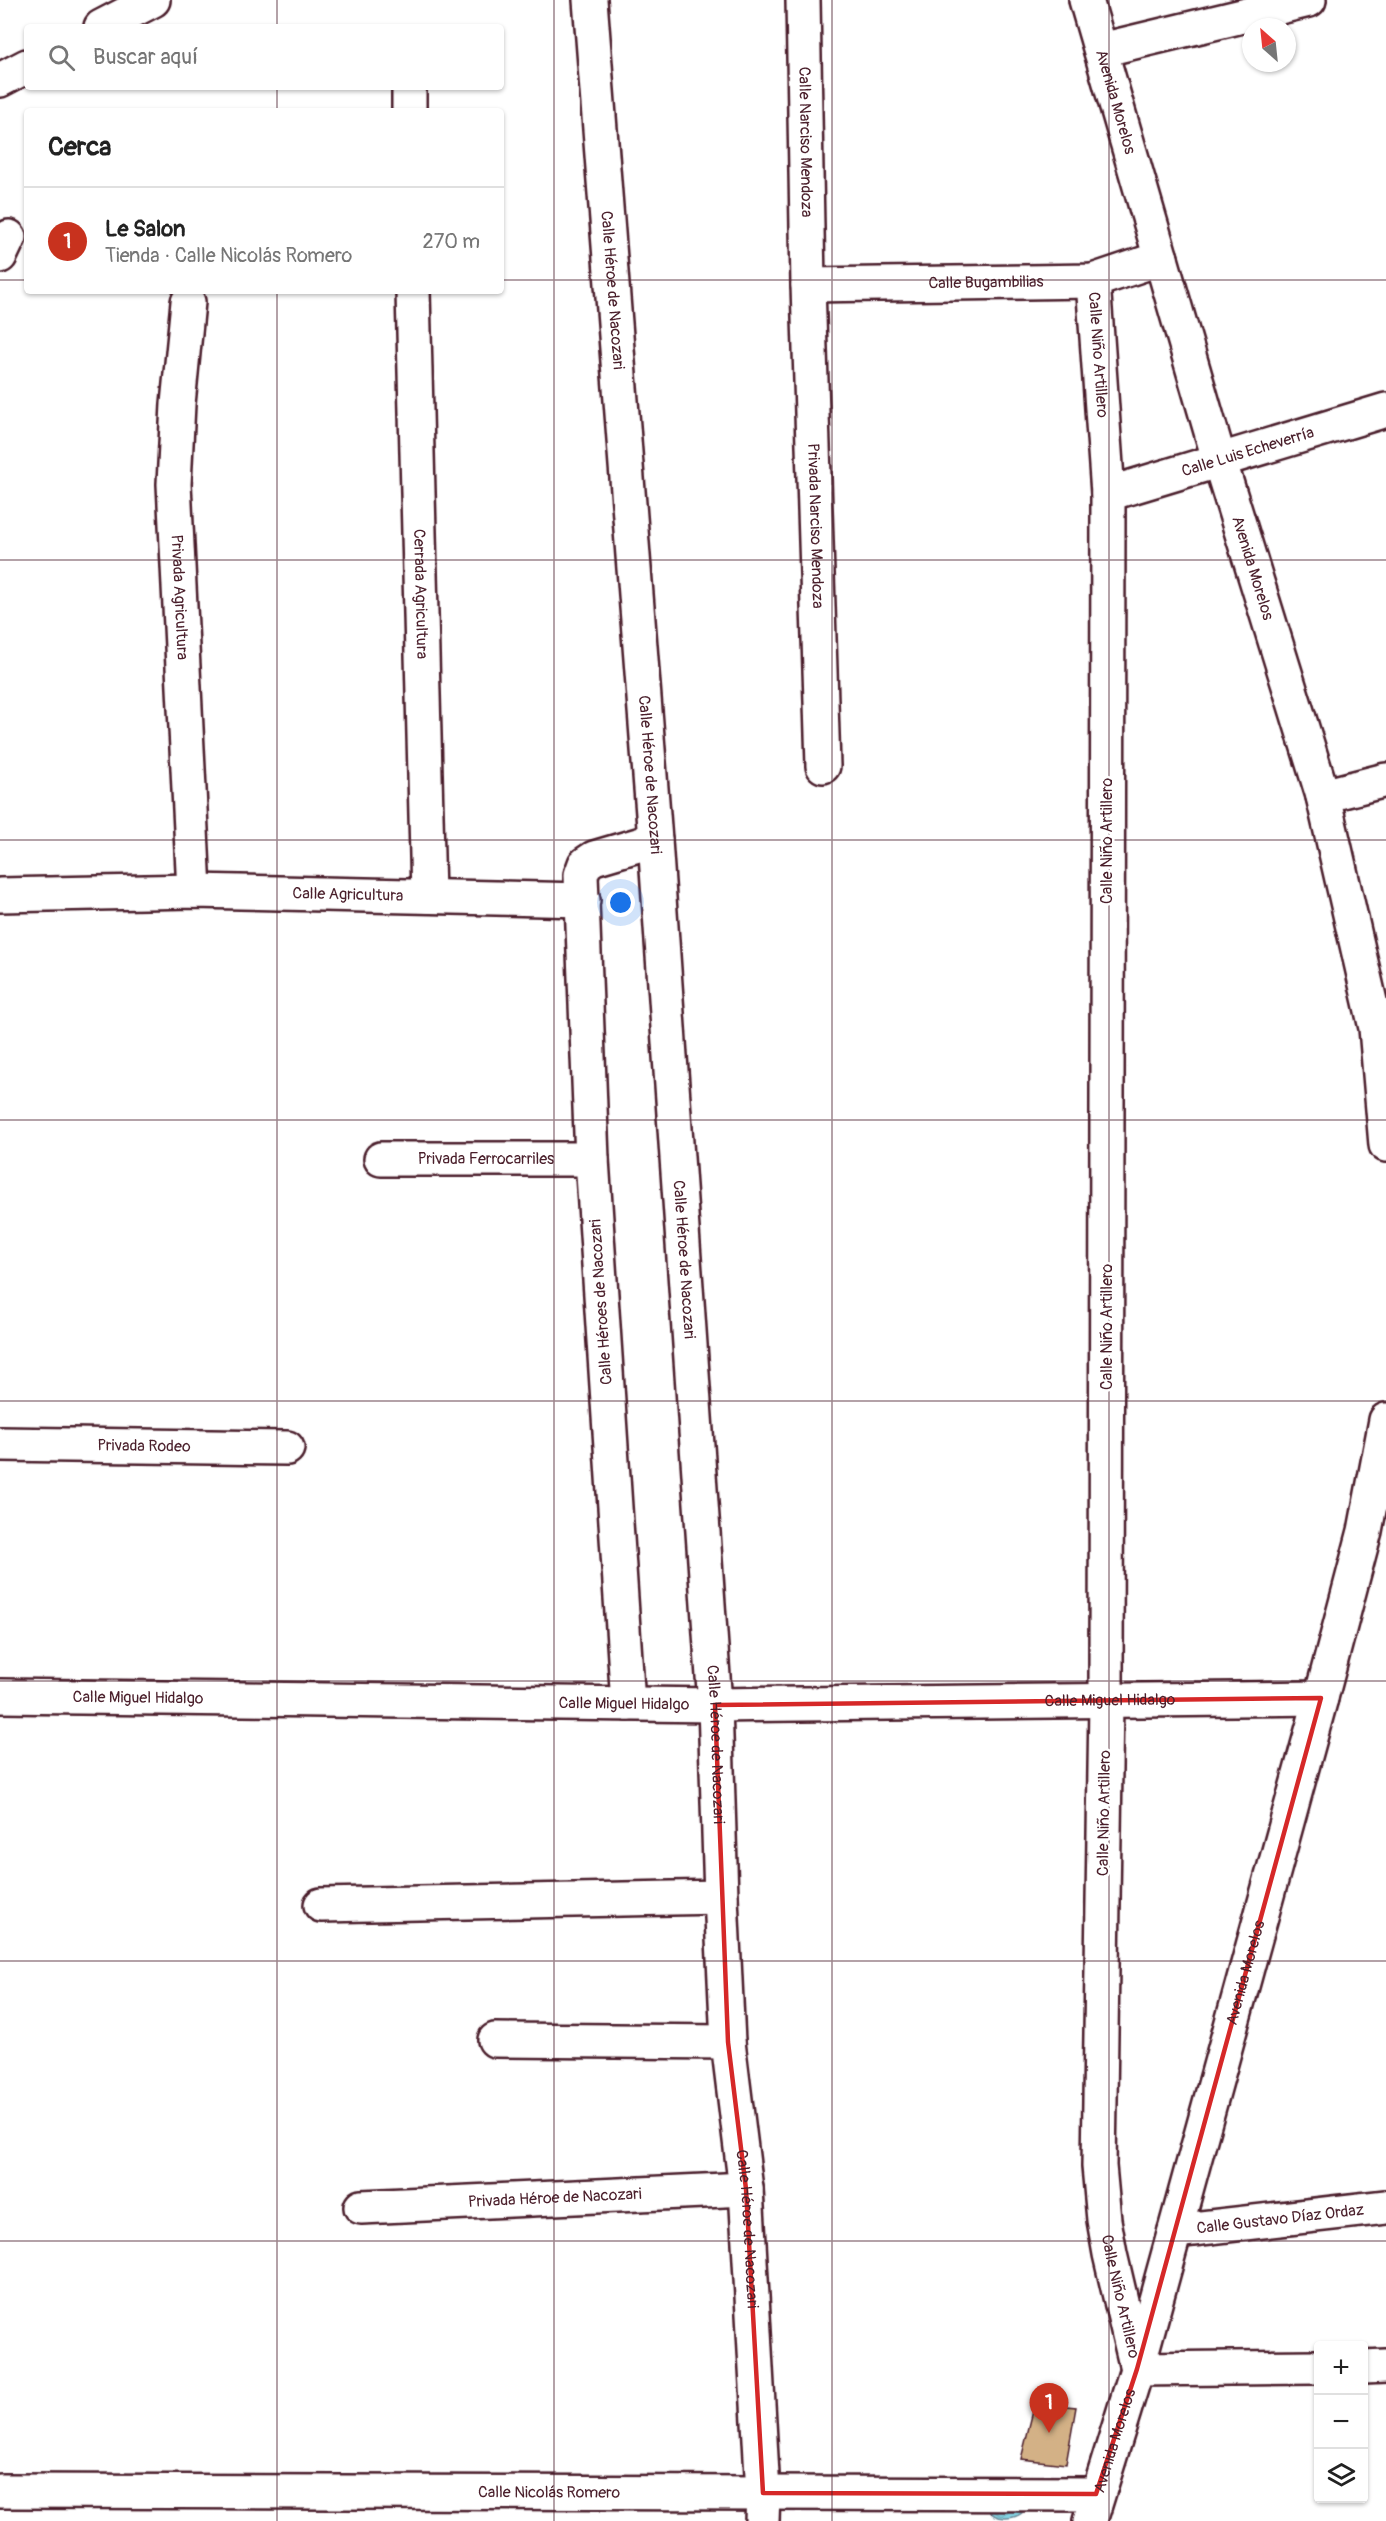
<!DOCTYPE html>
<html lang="es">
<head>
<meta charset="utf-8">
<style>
  body { margin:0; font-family:Pangolin,sans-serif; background:#f2f2f2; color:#222 }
  .controls { position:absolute; right:18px; bottom:18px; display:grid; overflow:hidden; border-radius:6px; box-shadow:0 2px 4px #0004 }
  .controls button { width:54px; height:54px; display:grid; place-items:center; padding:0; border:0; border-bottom:2px solid #e0e0e0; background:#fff; color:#222; font:30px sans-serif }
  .compass { position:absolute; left:1242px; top:18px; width:54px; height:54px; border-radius:50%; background:#fff; box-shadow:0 2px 4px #0004; rotate:333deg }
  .you { position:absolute; left:621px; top:903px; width:21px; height:21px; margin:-15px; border:4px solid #fff; border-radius:50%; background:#1a73e8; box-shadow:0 0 0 9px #1a73e833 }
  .badge { display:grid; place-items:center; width:39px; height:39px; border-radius:50%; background:#c8321e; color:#fff; font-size:20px; font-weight:700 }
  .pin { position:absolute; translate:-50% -50px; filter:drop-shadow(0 2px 3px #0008) }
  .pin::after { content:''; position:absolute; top:32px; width:21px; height:18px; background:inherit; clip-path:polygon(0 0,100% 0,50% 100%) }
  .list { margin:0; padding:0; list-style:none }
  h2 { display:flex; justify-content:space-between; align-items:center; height:78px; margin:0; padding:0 24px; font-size:26px }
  h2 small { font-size:20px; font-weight:400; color:#767676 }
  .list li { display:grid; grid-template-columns:39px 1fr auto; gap:18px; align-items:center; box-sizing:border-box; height:108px; padding:0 24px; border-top:2px solid #e0e0e0 }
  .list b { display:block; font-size:22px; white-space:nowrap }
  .list p { margin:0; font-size:20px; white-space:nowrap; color:#767676 }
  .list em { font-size:20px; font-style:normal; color:#767676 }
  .icon { flex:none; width:33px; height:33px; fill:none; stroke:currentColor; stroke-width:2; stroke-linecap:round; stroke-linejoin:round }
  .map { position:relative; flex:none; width:1386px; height:2521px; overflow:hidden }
  .search { position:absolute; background:#fff; box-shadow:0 2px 4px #0004; left:24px; top:24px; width:480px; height:66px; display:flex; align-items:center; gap:15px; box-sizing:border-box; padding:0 21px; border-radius:6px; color:#767676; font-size:22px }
  .panel { position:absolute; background:#fff; box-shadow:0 2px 4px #0004; left:24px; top:108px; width:480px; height:186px; border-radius:6px }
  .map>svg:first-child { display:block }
</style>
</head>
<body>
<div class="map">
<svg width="1386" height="2521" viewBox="0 0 1386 2521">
  <defs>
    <pattern id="water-waves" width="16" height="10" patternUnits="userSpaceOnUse" patternTransform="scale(1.5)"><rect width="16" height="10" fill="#84d3e2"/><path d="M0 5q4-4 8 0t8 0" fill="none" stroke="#74b5c2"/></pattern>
  </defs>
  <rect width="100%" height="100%" fill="#fff"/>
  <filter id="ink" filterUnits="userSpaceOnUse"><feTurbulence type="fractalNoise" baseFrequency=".0167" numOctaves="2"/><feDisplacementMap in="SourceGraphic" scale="12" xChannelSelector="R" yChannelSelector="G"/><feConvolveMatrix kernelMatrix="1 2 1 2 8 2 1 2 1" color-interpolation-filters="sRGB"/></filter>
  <g filter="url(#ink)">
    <path fill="url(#water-waves)" stroke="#6d8b99" stroke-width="1.5" d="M987 2508 1025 2510C1015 2521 995 2521 987 2508Z"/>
    <polygon fill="#d3b186" stroke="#4a1f2b" stroke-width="1.5" points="1035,2403 1076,2407 1066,2464 1021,2459"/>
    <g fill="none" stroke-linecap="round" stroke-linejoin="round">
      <g stroke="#4a1f2b" stroke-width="38">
        <g id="minor">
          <path id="s1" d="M590 0 655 840 715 1705 721 1897 728 2042 746 2189 763 2493 762 2521"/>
          <path id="s2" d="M803 0 808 285 823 766"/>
          <polyline points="101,27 153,0"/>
          <polyline points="1101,50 1309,0"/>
          <polyline points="0,80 27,66"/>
          <polyline points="409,89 409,111"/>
          <polyline points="0,256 9,237"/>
          <path id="s3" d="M1093 281 1108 494 1106 1702 1099 2166 1104 2220 1110 2254 1137 2369 1318 2367"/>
          <path id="s4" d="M808 285 1093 281 1161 258"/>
          <path id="s5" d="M413 291 428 896"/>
          <path id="s6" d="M188 302 178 404 174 484 194 891"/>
          <path id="s7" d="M1108 494 1386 410"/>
          <polyline points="1323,796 1386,780"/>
          <path id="s8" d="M0 895 194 891 583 900"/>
          <path id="s9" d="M381 1159H592"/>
          <path id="s10" d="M0 1444 287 1448"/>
          <path id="s11" d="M0 1696 715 1705 1321 1698"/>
          <polyline points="628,1704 592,1159 581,875 585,864 594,858 655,840"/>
          <polyline points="321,1905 721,1897"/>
          <polyline points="495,2040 728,2042"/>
          <path id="s12" d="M361 2207 746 2189"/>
          <path id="s13" d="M1175 2231 1386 2207"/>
          <polyline points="1364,2367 1386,2366"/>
          <path id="s14" d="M0 2491 1096 2494"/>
        </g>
      </g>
      <g stroke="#4a1f2b" stroke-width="38">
        <g id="major">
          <path id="s15" d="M1086 0 1219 459 1323 796 1376 1028 1386 1145"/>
          <path id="s16" d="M1090 2521 1137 2369 1321 1698 1365 1531 1386 1420"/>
        </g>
      </g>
      <use href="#minor" stroke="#fff" stroke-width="33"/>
      <use href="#major" stroke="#fff" stroke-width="33"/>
    </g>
  </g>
  <path fill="none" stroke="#d62828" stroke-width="4.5" stroke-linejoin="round" d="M1321 1698 1137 2369 1096 2494 763 2493 746 2189 728 2042 715 1705Z"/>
  <path fill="none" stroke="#4a1f2b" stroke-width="1.5" stroke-opacity="0.55" d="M277 0V27M554 0V2521M832 0V2521M1109 0V2521M277 87V111M0 280H27M501 280H1386M277 291V2521M0 560H1386M0 840H1386M0 1120H1386M0 1401H1386M0 1681H1386M0 1961H1386M0 2241H1386"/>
  <g text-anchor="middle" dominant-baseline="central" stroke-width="5" stroke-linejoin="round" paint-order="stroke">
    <g font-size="16" fill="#4a1f2b" stroke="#fff">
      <text stroke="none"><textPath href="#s15" startOffset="106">Avenida Morelos</textPath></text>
      <text stroke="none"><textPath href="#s2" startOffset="142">Calle Narciso Mendoza</textPath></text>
      <text stroke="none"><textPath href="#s4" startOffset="178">Calle Bugambilias</textPath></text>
      <text stroke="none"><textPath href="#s1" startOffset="291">Calle Héroe de Nacozari</textPath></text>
      <text stroke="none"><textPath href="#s3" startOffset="74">Calle Niño Artillero</textPath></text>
      <text stroke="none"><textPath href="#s7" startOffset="146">Calle Luis Echeverría</textPath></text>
      <text stroke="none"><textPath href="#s2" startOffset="526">Privada Narciso Mendoza</textPath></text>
      <text stroke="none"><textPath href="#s15" startOffset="592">Avenida Morelos</textPath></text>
      <text stroke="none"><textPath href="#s5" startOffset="303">Cerrada Agricultura</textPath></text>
      <text stroke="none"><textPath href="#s6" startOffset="296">Privada Agricultura</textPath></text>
      <text stroke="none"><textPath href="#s1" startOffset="777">Calle Héroe de Nacozari</textPath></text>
      <text transform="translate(1107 841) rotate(-90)">Calle Niño Artillero</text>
      <text stroke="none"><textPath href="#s8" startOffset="348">Calle Agricultura</textPath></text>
      <text stroke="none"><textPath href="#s9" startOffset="105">Privada Ferrocarriles</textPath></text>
      <text stroke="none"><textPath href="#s1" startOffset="1263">Calle Héroe de Nacozari</textPath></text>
      <text transform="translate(601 1302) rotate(-94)">Calle Héroes de Nacozari</text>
      <text transform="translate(1107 1327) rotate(-90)">Calle Niño Artillero</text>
      <text stroke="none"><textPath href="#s10" startOffset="144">Privada Rodeo</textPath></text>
      <text stroke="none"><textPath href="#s11" startOffset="138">Calle Miguel Hidalgo</textPath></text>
      <text stroke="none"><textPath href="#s11" startOffset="1110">Calle Miguel Hidalgo</textPath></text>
      <text stroke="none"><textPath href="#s11" startOffset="624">Calle Miguel Hidalgo</textPath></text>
      <text stroke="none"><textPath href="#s1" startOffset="1749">Calle Héroe de Nacozari</textPath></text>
      <text transform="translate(1104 1813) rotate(-89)">Calle Niño Artillero</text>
      <text stroke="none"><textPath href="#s16" startOffset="570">Avenida Morelos</textPath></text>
      <text stroke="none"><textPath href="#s12" startOffset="194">Privada Héroe de Nacozari</textPath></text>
      <text stroke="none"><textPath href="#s13" startOffset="106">Calle Gustavo Díaz Ordaz</textPath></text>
      <text stroke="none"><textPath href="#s1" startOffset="2235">Calle Héroe de Nacozari</textPath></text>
      <text stroke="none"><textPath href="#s3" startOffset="2018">Calle Niño Artillero</textPath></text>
      <text stroke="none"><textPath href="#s16" startOffset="84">Avenida Morelos</textPath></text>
      <text stroke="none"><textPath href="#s14" startOffset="549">Calle Nicolás Romero</textPath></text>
    </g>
  </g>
</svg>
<div class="controls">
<button>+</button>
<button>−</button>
<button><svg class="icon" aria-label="layers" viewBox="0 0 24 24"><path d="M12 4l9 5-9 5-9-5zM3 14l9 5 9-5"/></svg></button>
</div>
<svg class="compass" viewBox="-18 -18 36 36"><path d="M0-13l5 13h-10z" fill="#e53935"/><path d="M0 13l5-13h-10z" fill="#767676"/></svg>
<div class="you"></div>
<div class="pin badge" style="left:1049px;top:2433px">1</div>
<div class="search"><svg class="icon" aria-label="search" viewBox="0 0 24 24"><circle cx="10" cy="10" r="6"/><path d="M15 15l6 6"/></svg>Buscar aquí</div>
<section class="panel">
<h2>Cerca<small></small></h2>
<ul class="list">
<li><span class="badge">1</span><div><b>Le Salon</b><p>Tienda · Calle Nicolás Romero</p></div><em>270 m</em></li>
</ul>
</section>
</div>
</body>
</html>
